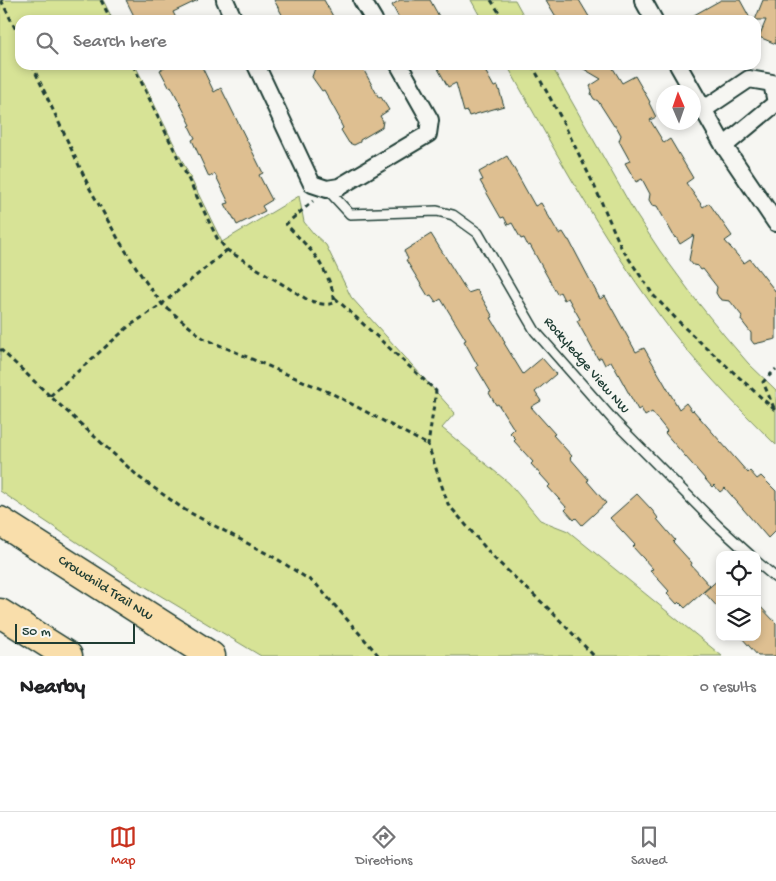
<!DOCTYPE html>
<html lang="en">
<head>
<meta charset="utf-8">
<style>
  body { margin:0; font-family:"Gochi Hand",sans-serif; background:#f6f6f6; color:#202124 }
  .controls { position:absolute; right:15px; bottom:15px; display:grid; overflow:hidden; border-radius:10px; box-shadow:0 2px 8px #0003 }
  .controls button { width:45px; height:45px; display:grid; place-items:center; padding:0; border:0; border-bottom:1px solid #e0e0e0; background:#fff; color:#202124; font:25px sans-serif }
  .compass { position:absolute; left:656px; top:85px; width:45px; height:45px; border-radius:50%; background:#fff; box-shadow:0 2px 8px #0003; rotate:358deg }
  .scale { position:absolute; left:15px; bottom:12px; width:120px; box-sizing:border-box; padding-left:5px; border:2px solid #1f3d34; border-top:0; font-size:14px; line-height:18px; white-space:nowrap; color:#1f3d34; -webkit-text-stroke:4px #f6f6f2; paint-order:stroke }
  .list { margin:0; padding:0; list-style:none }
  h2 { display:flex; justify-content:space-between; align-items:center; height:65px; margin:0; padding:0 20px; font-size:21px }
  h2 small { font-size:16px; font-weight:400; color:#757577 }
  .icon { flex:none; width:28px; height:28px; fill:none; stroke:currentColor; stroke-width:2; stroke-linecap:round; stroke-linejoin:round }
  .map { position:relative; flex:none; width:776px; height:656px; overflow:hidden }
  .search { position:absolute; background:#fff; box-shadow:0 2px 8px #0003; left:15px; right:15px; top:15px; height:55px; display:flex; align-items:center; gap:12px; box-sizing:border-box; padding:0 18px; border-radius:15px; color:#757577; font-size:19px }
  .sheet { height:155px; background:#fff }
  nav { display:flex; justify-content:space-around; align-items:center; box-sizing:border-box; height:70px; border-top:1px solid #e0e0e0; background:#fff; font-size:14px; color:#757577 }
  nav a { display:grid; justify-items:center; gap:2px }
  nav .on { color:#c8321e }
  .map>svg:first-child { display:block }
</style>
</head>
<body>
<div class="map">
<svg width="776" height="656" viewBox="0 0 776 656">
  <rect width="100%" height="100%" fill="#f6f6f2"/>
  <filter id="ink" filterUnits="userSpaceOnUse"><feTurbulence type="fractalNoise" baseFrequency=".02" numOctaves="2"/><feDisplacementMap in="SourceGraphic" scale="10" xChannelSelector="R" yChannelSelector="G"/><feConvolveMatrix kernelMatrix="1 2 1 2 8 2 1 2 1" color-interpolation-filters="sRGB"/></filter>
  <g filter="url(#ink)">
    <g fill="#d7e396" stroke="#7b9065">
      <polygon points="0,0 103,0 113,20 20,20 20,65 135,65 222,242 299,196 304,222 314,234 326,245 351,297 455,413 442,428 509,483 540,520 568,531 722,656 261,656 126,575 0,491"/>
      <polygon points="471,0 515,0 526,20 482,20"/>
      <path d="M507 65H551L635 213 660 251 696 300 724 335 748 363 776 390V445C734 404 692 360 657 312 600 234 554 149 507 65Z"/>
    </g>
    <g fill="#debf91" stroke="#1f3d34">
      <polygon points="126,0 198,0 173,12 177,20 136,20"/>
      <polygon points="274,0 324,0 335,20 285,20"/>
      <polygon points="400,0 430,0 441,20 400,20 392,5"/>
      <polygon points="546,0 579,0 591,20 558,20"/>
      <polygon points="721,0 740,0 751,20 685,20"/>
      <polygon points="763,0 776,0 776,44 759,37 766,20 755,20"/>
      <polygon points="171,65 201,65 214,92 221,88 263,173 259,175 272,200 262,206 265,211 237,225 232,215 231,215 225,204 229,203 215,174 209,177 192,140 195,138 189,126 191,125 171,86 169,87 160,70"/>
      <polygon points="316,65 361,65 379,98 381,97 389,110 380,116 383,121 382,127 360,140 360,142 354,145 349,143 341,130 343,128 339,120 340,119 324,90 322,91 312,77"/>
      <polygon points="436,65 482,65 494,87 498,86 504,106 469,116 467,111 464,112 456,83 448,87"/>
      <polygon points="577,65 611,65 622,83 635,76 650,102 649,103 656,117 650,120 664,143 670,139 693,178 686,183 703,207 709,203 732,236 725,241 744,263 750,259 776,292 776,339 754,344 751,340 751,333 741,320 742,316 730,301 722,300 719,298 716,293 717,287 703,269 701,270 698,266 693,265 689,260 694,235 680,244 676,237 675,238 657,206 652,205 649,200 650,194 642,179 636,182 625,163 630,161 619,141 621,135 616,126 614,126 598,101 594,99 591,94 592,91 590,86 601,79"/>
      <polygon points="507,156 535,206 541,203 559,234 563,232 568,240 569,240 600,299 605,296 636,352 644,348 679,409 686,403 692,411 693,410 748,473 750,471 757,479 761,476 776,491 776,530 768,538 725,488 720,492 714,485 712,487 665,433 667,431 652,412 645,416 641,408 638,410 611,361 605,365 601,357 598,359 577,321 580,319 568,298 564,300 560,292 557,294 530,245 528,246 524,238 521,239 512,223 508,225 504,217 501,218 480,181 483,180 479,172"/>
      <polygon points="431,234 468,293 477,290 482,298 493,317 491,318 502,336 505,343 504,343 523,374 542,358 556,374 535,392 541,401 531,407 555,434 553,435 572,456 570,458 589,480 587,481 606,503 582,525 576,518 574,520 565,510 567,508 548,487 550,485 531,464 533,462 514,441 516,439 510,433 514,429 498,404 496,405 489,393 491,392 476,367 478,366 464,341 466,340 441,299 436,302 431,295 428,296 406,260 408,259 404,251"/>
      <polygon points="637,494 652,510 658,518 657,519 675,540 673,542 692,563 691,565 710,586 685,608 679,602 677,604 667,593 669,591 650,570 653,569 633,547 635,545 610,518"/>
      <polygon points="720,578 720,610 704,592"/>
      <polygon points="757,603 776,623 776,656 758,656 741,637 757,637"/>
    </g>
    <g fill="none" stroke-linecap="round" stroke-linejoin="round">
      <g stroke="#1f3d34" stroke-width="12">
        <g id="service">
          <polyline points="327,189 350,214 437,211 453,215 478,233 535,331 615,422 717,525 750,555"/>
          <polyline points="757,562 776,578"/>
        </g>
      </g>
      <g stroke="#1f3d34" stroke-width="20">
        <g id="minor">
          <polyline points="225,0 234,20"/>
          <polyline points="362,0 374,20"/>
          <polyline points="643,0 654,20"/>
          <polyline points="256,65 312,184 327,189 339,187 428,134 430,120 399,65"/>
          <polyline points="678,65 724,146 776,223"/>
          <polyline points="703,110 749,79 772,83 776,103 724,146"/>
        </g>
      </g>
      <g stroke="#1f3d34" stroke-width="31">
        <g id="motorway">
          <path id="s1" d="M0 521 211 656"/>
          <polyline points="0,613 68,656"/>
        </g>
      </g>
      <g stroke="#1f3d34" stroke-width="3" stroke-dasharray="5 4" stroke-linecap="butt">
        <polyline points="1,0 20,38"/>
        <polyline points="101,0 111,20"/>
        <polyline points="491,0 504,20"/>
        <polyline points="32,65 90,189 120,242 143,278 162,304 203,338 333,394 428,445"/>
        <path d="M133 65 217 238 227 250 308 300C317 303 325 306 334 303 336 290 321 263 313 253 305 243 295 234 286 224L313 201"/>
        <polyline points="532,65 560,116 594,185 621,247 654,296 686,329 776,411"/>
        <polyline points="335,298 436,391 428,445 448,504 495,559 549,609 594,656"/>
        <polyline points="0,349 50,396 140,478 185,510 277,559 316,584 379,656"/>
        <polyline points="50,396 128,327 162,304 227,250"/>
        <polyline points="774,408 763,382 776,369"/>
      </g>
      <use href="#service" stroke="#f6f6f2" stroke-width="9"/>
      <use href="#minor" stroke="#f6f6f2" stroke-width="16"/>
      <use href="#motorway" stroke="#f9deab" stroke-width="28"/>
    </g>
  </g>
  <g text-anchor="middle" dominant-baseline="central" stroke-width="4" stroke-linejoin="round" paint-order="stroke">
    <g font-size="14" fill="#1f3d34" stroke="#f6f6f2">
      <text transform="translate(586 366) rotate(49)">Rockyledge View NW</text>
      <text stroke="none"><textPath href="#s1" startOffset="125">Crowchild Trail NW</textPath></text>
    </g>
  </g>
</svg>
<div class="controls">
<button><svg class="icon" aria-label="locate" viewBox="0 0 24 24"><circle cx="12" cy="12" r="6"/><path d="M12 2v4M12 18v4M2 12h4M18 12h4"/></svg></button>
<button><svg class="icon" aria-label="layers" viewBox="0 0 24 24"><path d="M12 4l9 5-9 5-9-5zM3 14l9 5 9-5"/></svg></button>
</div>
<svg class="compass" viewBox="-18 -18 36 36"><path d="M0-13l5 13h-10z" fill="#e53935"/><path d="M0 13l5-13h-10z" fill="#757577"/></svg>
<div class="scale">50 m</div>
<div class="search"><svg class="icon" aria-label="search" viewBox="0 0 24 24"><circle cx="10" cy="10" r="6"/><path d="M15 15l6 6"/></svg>Search here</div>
</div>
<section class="sheet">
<h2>Nearby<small>0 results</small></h2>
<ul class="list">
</ul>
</section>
<nav>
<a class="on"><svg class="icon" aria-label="map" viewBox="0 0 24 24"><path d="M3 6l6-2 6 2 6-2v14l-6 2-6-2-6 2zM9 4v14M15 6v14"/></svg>Map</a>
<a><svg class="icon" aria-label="directions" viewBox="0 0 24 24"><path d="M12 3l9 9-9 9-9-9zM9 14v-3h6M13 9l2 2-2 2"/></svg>Directions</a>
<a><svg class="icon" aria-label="saved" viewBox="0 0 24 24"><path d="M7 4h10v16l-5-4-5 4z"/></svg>Saved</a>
</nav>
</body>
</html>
